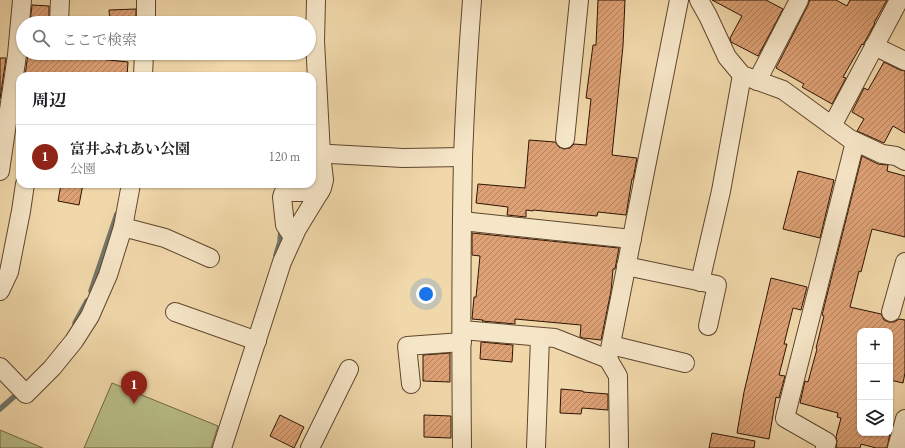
<!DOCTYPE html>
<html lang="ja">
<head>
<meta charset="utf-8">
<style>
  body { margin:0; font-family:"EB Garamond","Noto Serif JP",serif; background:#f6f6f6; color:#202124 }
  .controls { position:absolute; right:12px; bottom:12px; display:grid; overflow:hidden; border-radius:8px; box-shadow:0 1px 3px #0004 }
  .controls button { width:36px; height:36px; display:grid; place-items:center; padding:0; border:0; border-bottom:1px solid #e0e0e0; background:#fff; color:#202124; font:20px sans-serif }
  .you { position:absolute; left:426px; top:294px; width:14px; height:14px; margin:-10px; border:3px solid #fff; border-radius:50%; background:#1a73e8; box-shadow:0 0 0 6px #1a73e833 }
  .badge { display:grid; place-items:center; width:26px; height:26px; border-radius:50%; background:#8f2418; color:#fff; font-size:13px; font-weight:700 }
  .pin { position:absolute; translate:-50% -33px; filter:drop-shadow(0 1px 2px #0008) }
  .pin::after { content:''; position:absolute; top:21px; width:14px; height:12px; background:inherit; clip-path:polygon(0 0,100% 0,50% 100%) }
  .list { margin:0; padding:0; list-style:none }
  h2 { display:flex; justify-content:space-between; align-items:center; height:52px; margin:0; padding:0 16px; font-size:17px }
  h2 small { font-size:13px; font-weight:400; color:#757577 }
  .list li { display:grid; grid-template-columns:26px 1fr auto; gap:12px; align-items:center; box-sizing:border-box; height:64px; padding:0 16px; border-top:1px solid #e0e0e0 }
  .list b { display:block; font-size:15px; white-space:nowrap }
  .list p { margin:0; font-size:13px; white-space:nowrap; color:#757577 }
  .list em { font-size:13px; font-style:normal; color:#757577 }
  .icon { flex:none; width:22px; height:22px; fill:none; stroke:currentColor; stroke-width:2; stroke-linecap:round; stroke-linejoin:round }
  .map { position:relative; flex:none; width:905px; height:448px; overflow:hidden }
  .search { position:absolute; background:#fff; box-shadow:0 1px 3px #0004; left:16px; top:16px; width:300px; height:44px; display:flex; align-items:center; gap:10px; box-sizing:border-box; padding:0 14px; border-radius:22px; color:#757577; font-size:15px }
  .panel { position:absolute; background:#fff; box-shadow:0 1px 3px #0004; left:16px; top:72px; width:300px; height:116px; border-radius:12px }
  .map>svg:first-child { display:block }
</style>
</head>
<body>
<div class="map">
<svg width="905" height="448" viewBox="0 0 905 448">
  <defs>
    <pattern id="building-hatch" width="6" height="6" patternUnits="userSpaceOnUse"><rect width="6" height="6" fill="#dda175"/><path d="M-1 1l2-2M0 6l6-6M5 7l2-2" fill="none" stroke="#b4825e"/></pattern>
  </defs>
  <rect width="100%" height="100%" fill="#f1d8aa"/>
  <filter id="stains"><feTurbulence type="fractalNoise" baseFrequency=".005" numOctaves="4"/><feColorMatrix values="0 0 0 0 .2 0 0 0 0 .09 0 0 0 0 .02 0 0 0 .5 -.17"/></filter>
  <radialGradient id="worn" r=".72"><stop offset=".6" stop-color="#630" stop-opacity="0"/><stop offset="1" stop-color="#630" stop-opacity=".3"/></radialGradient>
  <g fill="#b9bf89" stroke="#746a46">
    <polygon points="112,383 218,426 211,448 84,448"/>
    <polygon points="0,430 43,448 0,448"/>
  </g>
  <g fill="none" stroke-linecap="round" stroke-linejoin="round">
    <g stroke="#71766c" stroke-width="5.5">
      <polyline points="276,255 280,242 281,229"/>
      <polyline points="91,291 117,214"/>
      <polyline points="75,323 87,301"/>
      <polyline points="0,409 17,394"/>
    </g>
  </g>
  <g fill="url(#building-hatch)" stroke="#2e1403">
    <polygon points="598,0 625,0 623,46 612,155 637,158 633,179 632,179 626,215 598,212 597,216 533,210 533,211 526,210 526,217 507,215 508,207 476,203 478,184 525,188 529,140 555,142 559,147 564,149 570,148 574,144 586,145 591,99 586,98 593,45 596,45"/>
    <polygon points="712,0 766,0 783,9 758,56 731,42 730,38 742,16"/>
    <polygon points="810,0 836,0 847,6 850,0 887,0 874,23 875,23 863,45 862,44 843,77 846,78 832,104 802,87 804,84 776,68 808,5"/>
    <polygon points="32,5 49,6 49,23 30,23"/>
    <polygon points="136,9 136,23 110,23 109,10"/>
    <polygon points="28,53 50,53 50,54 128,62 127,76 25,76"/>
    <polygon points="0,58 6,58 0,99"/>
    <polygon points="884,62 900,70 905,71 905,133 893,126 884,143 857,131 864,119 852,112 864,88 868,90"/>
    <polygon points="862,156 878,164 888,165 887,171 905,176 905,237 872,229 861,272 859,271 850,307 881,314 884,320 889,322 894,322 899,319 905,320 905,373 903,383 890,380 890,331 860,331 860,433 890,433 887,448 876,448 861,444 860,448 836,448 837,441 836,437 841,418 837,417 838,413 800,403 805,381 808,382 817,349 816,348 824,316 822,315"/>
    <polygon points="798,171 834,180 820,238 783,229"/>
    <polygon points="61,184 83,184 79,205 58,201"/>
    <polygon points="472,233 619,248 615,269 613,269 611,291 601,340 583,338 580,337 581,325 515,319 515,324 482,321 483,320 472,319 474,297 476,297 480,256 472,255"/>
    <polygon points="771,278 807,287 801,310 793,308 784,344 787,344 779,375 785,376 779,398 776,397 769,439 737,433 744,392"/>
    <polygon points="481,342 513,345 512,362 480,359"/>
    <polygon points="450,353 450,382 423,381 423,355"/>
    <polygon points="561,389 583,391 583,392 608,394 608,410 582,408 581,414 560,413"/>
    <polygon points="280,415 304,427 294,448 270,436"/>
    <polygon points="424,415 451,416 451,438 424,437"/>
    <polygon points="712,433 755,441 754,448 709,448"/>
  </g>
  <g fill="none" stroke-linecap="round" stroke-linejoin="round">
    <g stroke="#5f452d" stroke-width="20">
      <g id="minor">
        <polyline points="146,0 146,23"/>
        <polyline points="699,0 708,16 727,57 742,75 783,90 850,139 882,154 896,156 905,161"/>
        <polyline points="59,21 60,0"/>
        <polyline points="874,46 905,61"/>
        <polyline points="143,76 144,53"/>
        <polyline points="757,81 799,0"/>
        <polyline points="832,126 899,0"/>
        <polyline points="565,139 579,0"/>
        <polyline points="312,153 403,158 463,157"/>
        <polyline points="0,171 17,55 22,0"/>
        <polyline points="462,221 632,239"/>
        <polyline points="123,227 165,238 210,258"/>
        <polyline points="293,237 285,225 282,197 283,194 286,192 320,192"/>
        <polyline points="626,266 717,285 708,326"/>
        <polyline points="700,282 721,191 742,75"/>
        <polyline points="0,291 9,272 21,211 25,184"/>
        <polyline points="175,312 257,341"/>
        <polyline points="891,312 905,262"/>
        <polyline points="462,330 555,338 608,359"/>
        <polyline points="611,345 685,363"/>
        <polyline points="0,367 26,394 52,368 74,341 90,316 108,275 123,227 131,184"/>
        <polyline points="411,384 407,346 462,342"/>
        <polyline points="222,448 282,262 297,229 322,188 324,180 321,154 315,41 316,0"/>
        <polyline points="310,448 349,369"/>
        <path d="M462 448C461 351 461 254 463 157 465 105 468 52 472 0"/>
        <polyline points="536,448 540,337"/>
        <polyline points="619,448 618,376 608,359 679,0"/>
        <polyline points="825,448 827,442 785,418 855,142"/>
        <polyline points="897,448 905,419"/>
      </g>
    </g>
    <use href="#minor" stroke="#f6e6c8" stroke-width="18"/>
  </g>
  <rect width="100%" height="100%" filter="url(#stains)"/>
  <rect width="100%" height="100%" fill="url(#worn)"/>
</svg>
<div class="controls">
<button>+</button>
<button>−</button>
<button><svg class="icon" aria-label="layers" viewBox="0 0 24 24"><path d="M12 4l9 5-9 5-9-5zM3 14l9 5 9-5"/></svg></button>
</div>
<div class="you"></div>
<div class="pin badge" style="left:134px;top:404px">1</div>
<div class="search"><svg class="icon" aria-label="search" viewBox="0 0 24 24"><circle cx="10" cy="10" r="6"/><path d="M15 15l6 6"/></svg>ここで検索</div>
<section class="panel">
<h2>周辺<small></small></h2>
<ul class="list">
<li><span class="badge">1</span><div><b>富井ふれあい公園</b><p>公園</p></div><em>120 m</em></li>
</ul>
</section>
</div>
</body>
</html>
